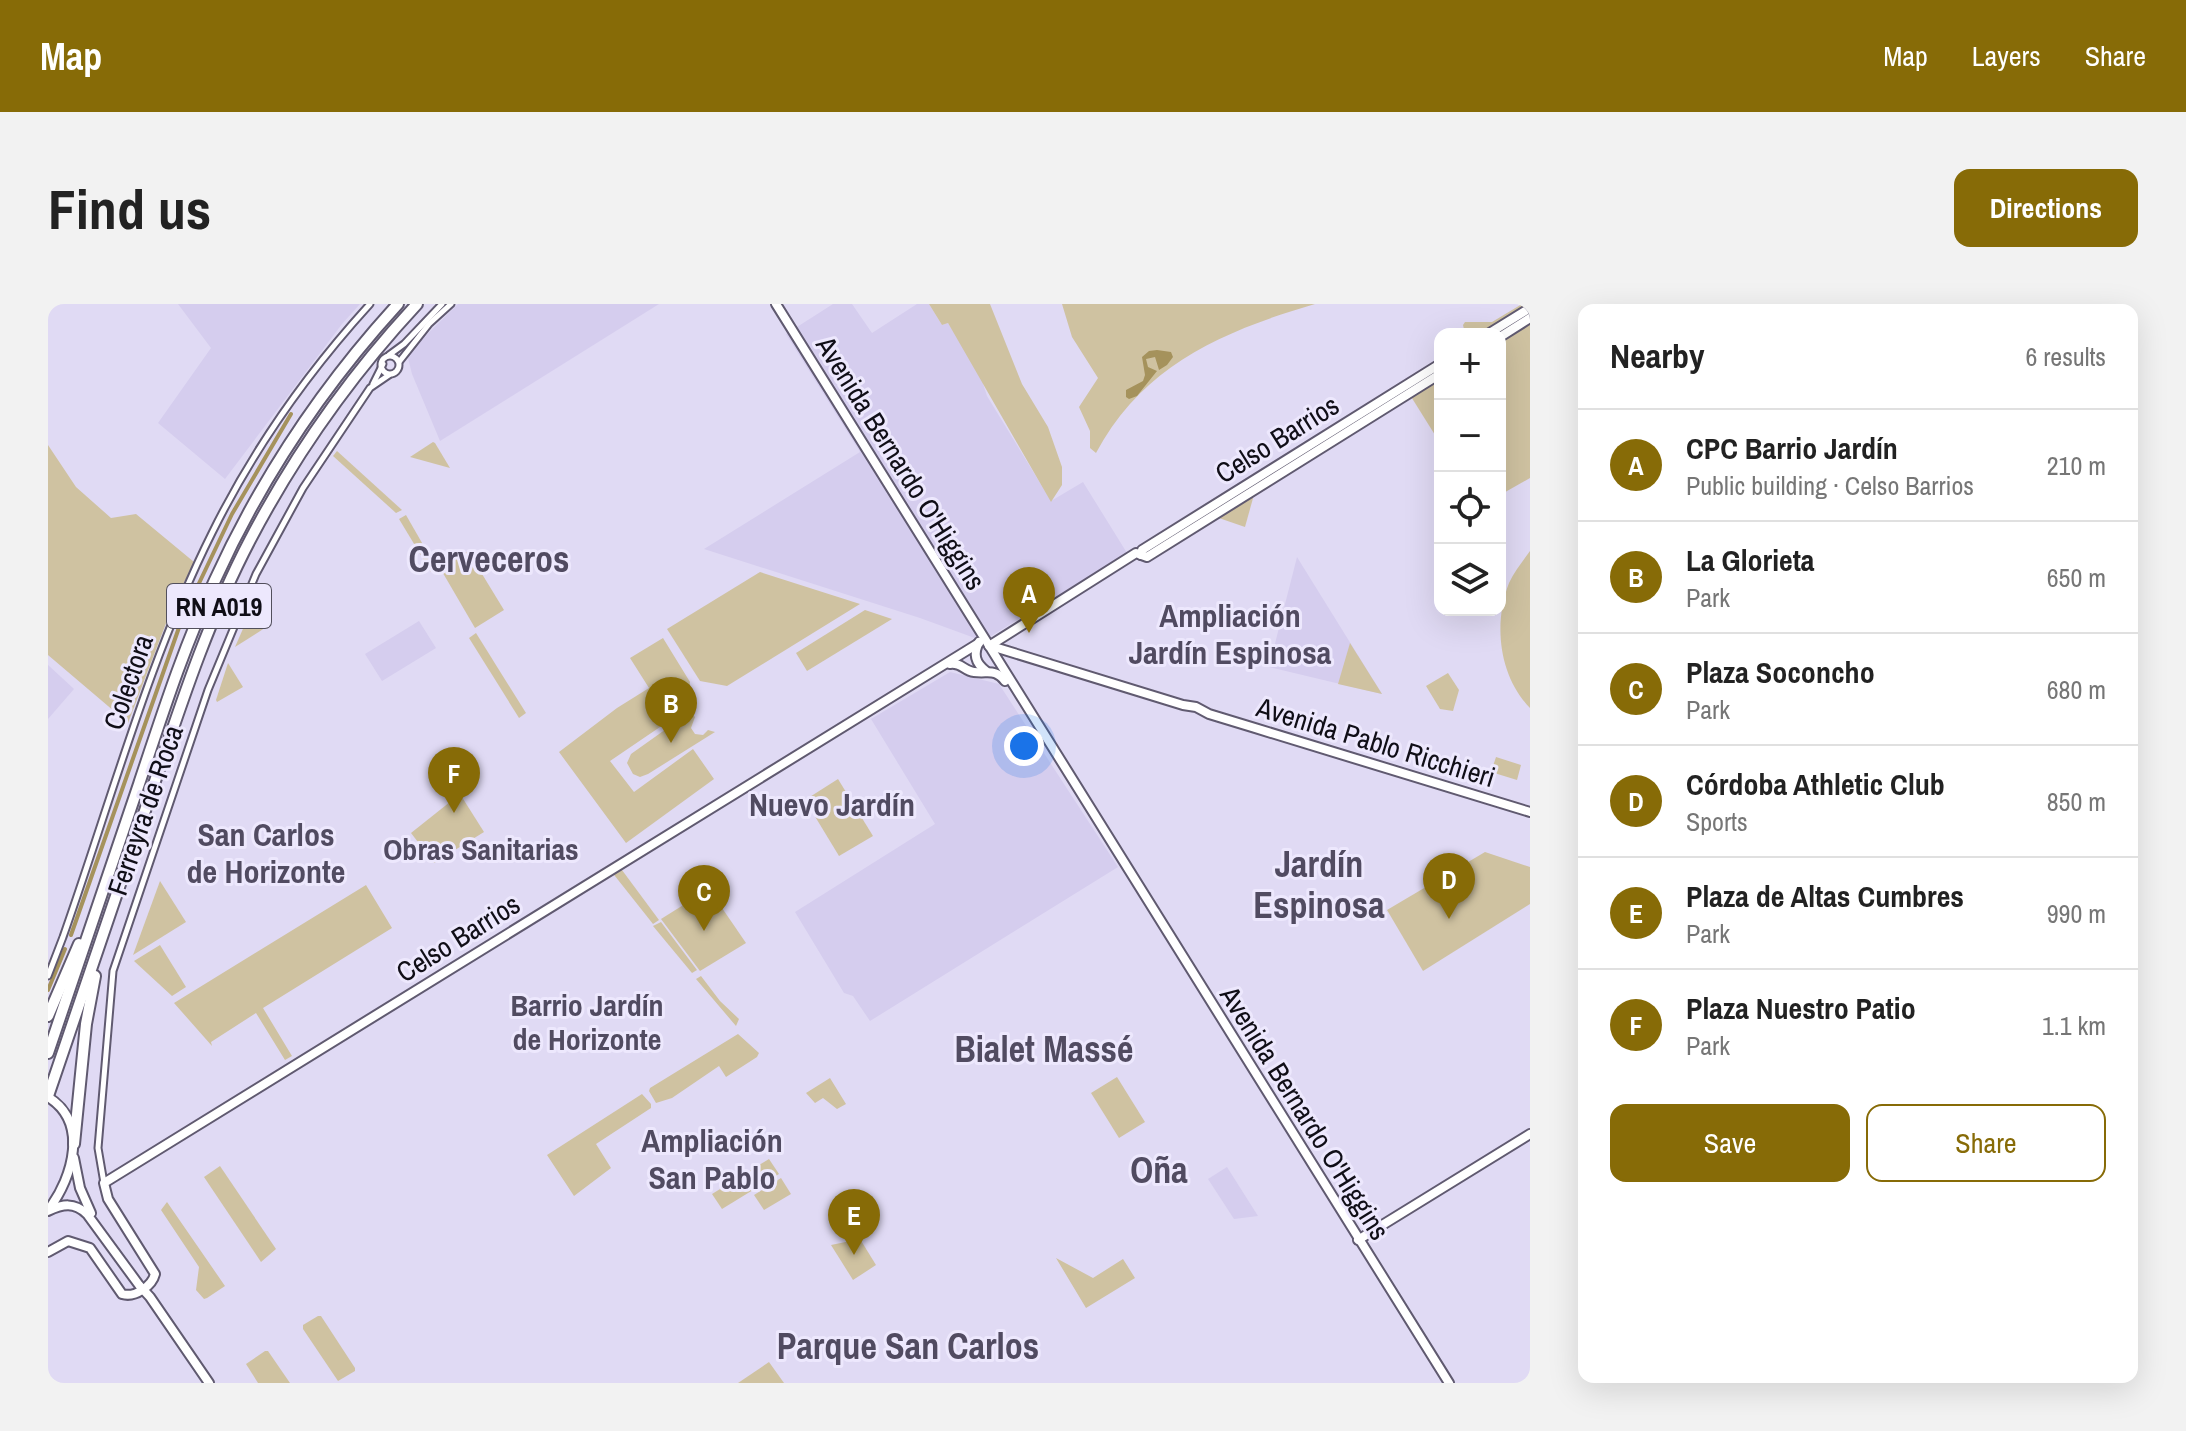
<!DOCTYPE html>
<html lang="en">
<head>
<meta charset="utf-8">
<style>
  body { margin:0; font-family:"Archivo Narrow",sans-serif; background:#f2f2f2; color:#222 }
  .controls { position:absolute; right:24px; top:24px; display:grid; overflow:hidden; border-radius:16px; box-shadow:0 8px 32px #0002 }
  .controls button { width:72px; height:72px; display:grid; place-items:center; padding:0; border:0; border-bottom:2px solid #e0e0e0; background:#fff; color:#222; font:40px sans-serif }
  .you { position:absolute; left:976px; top:442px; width:28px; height:28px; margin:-20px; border:6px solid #fff; border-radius:50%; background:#1a73e8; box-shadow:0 0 0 12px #1a73e833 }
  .badge { display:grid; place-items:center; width:52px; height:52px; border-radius:50%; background:#876b07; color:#fff; font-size:26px; font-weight:700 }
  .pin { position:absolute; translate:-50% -66px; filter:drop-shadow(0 2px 4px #0008) }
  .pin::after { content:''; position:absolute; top:42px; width:28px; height:24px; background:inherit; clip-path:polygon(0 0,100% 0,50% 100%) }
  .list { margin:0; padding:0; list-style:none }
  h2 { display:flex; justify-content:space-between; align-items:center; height:104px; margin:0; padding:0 32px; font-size:34px }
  h2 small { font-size:26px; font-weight:400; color:#767676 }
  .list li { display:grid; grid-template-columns:52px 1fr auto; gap:24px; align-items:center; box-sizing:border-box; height:112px; padding:0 32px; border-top:2px solid #e0e0e0 }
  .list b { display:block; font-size:30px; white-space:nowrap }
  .list p { margin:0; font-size:26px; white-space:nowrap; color:#767676 }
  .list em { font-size:26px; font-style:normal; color:#767676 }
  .actions { display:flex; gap:16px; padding:24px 32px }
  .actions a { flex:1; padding:18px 0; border:2px solid #876b07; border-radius:16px; text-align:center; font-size:28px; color:#876b07 }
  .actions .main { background:#876b07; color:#fff }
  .icon { flex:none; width:44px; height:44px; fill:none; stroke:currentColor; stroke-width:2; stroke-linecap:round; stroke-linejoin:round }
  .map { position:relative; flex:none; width:1482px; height:1079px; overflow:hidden; border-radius:16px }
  header { display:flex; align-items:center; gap:48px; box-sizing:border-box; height:112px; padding:0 40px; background:#876b07; color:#fff }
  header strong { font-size:38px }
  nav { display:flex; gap:44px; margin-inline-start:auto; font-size:28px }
  .intro { display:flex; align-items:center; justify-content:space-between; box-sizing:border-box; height:192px; padding:0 48px }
  h1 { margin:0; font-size:56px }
  .button { padding:20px 36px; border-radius:16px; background:#876b07; color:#fff; font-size:28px; font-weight:700 }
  main { display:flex; gap:48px; padding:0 48px }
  aside { flex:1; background:#fff; border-radius:16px; box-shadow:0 8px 32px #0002 }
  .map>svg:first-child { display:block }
</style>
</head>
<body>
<header>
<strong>Map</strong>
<nav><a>Map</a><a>Layers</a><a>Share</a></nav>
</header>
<div class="intro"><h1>Find us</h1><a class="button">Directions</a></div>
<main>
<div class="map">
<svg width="1482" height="1079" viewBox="0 0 1482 1079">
  <rect width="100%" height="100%" fill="#e0daf4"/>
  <g fill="#d5cdee">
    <polygon points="130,0 312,0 294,20 177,175 110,119 163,44"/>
    <polygon points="410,0 611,0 392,137 364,70 359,50"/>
    <polygon points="785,0 804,0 824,29 869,0 881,0 894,21 900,19 931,67 939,92 1003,197 1035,178 1079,249 935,337 872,314 656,245 812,148 738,30"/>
    <polygon points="1249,253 1334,390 1221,363"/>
    <polygon points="371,317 388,344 334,377 317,350"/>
    <polygon points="0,361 26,385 0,415"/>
    <polygon points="902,368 951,380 1070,563 822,717 805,692 796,689 747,608 887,520 823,415"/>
    <polygon points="1179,863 1210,912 1186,915 1160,875"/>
  </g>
  <g fill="#cfc2a1">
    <polygon points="881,0 942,0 974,80 1000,123 1014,163 1014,181 1003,198 900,19 894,21"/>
    <path d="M1014 0H1267C1175 27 1095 61 1048 149L1042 144V127L1031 103 1050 74 1024 33Z"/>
    <polygon points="1474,0 1482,0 1434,30 1417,30 1415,21 1417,18 1444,18"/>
    <polygon points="1482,19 1482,174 1452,191 1452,37"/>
    <polygon points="1392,73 1392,139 1362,91"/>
    <polygon points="385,138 387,139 402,164 362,153"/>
    <polygon points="0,141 28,183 63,214 88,210 146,258 125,301 80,419 0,351"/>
    <polygon points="289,147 354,206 348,209 285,152"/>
    <polygon points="1207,187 1197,223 1165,212"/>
    <polygon points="358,211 389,265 383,268 351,215"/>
    <polygon points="420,247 456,306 427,324 392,264"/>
    <path d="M1482 247V404C1451 372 1445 320 1461 279 1466 268 1475 257 1482 247Z"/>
    <polygon points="712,268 812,300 679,382 652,377 619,325"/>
    <polygon points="817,306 844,315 759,367 748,349"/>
    <polygon points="201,311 220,319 220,322 187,343"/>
    <polygon points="428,329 478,409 471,414 421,334"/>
    <polygon points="615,334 642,378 637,406 562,457 586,488 645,445 666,475 578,539 511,448 569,404 601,384 582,354"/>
    <polygon points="1302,339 1334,390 1290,380"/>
    <polygon points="180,359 195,383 169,398 168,396"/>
    <polygon points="1400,369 1411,386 1405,407 1392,405 1378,382"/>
    <polygon points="642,408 647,413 643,424 647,430 655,431 660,426 667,428 600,470 592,473 585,470 579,459 583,450"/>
    <polygon points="1448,453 1473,461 1469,476 1443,468"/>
    <polygon points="790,475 825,532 791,552 757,496"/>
    <polygon points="412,490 436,528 386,559 363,529"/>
    <polygon points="1437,548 1482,563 1482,600 1375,667 1339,606"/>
    <polygon points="571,562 611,616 605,620 563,567"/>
    <polygon points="112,577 138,618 85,651"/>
    <polygon points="318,581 344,624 215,704 244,752 237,756 208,709 163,738 164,742 126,699"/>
    <polygon points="661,585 698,639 652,667 613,615"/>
    <polygon points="613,618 649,666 644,669 605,622"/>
    <polygon points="112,641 138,683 124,692 86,657"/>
    <polygon points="653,672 672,697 691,715 688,722 648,675"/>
    <polygon points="690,730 711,749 709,753 678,773 671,762 624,794 608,799 601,787 602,784"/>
    <polygon points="1069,773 1097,818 1071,834 1043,789"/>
    <polygon points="782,774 798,800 789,805 775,794 767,799 758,789"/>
    <polygon points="594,790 603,800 603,804 548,840 563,864 526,892 499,851"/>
    <polygon points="721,855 731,870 674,905 664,890"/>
    <polygon points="172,862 228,945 213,958 156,873"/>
    <polygon points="733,874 743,890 716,906 706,891"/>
    <polygon points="119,898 177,982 159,994 156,995 148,986 151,963 113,906"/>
    <polygon points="812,935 828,961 805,976 783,941"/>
    <polygon points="1008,954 1045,974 1075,955 1087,974 1038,1004"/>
    <polygon points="270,1012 273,1012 307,1064 307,1067 290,1077 255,1025 255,1021"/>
    <polygon points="217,1047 220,1047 242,1079 210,1079 198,1060"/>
    <polygon points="721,1058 736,1079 690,1079"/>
  </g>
  <polygon fill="#a5925c" points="1109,46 1123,48 1125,53 1119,61 1111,66 1107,53 1098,55 1100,63 1109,67 1089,92 1081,95 1078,93 1078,86 1095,77 1097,71 1094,53 1101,47"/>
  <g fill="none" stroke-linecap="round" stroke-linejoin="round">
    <g stroke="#a5925c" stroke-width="4">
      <polyline points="23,631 134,315 184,210 243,110"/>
      <polyline points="0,686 17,645"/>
    </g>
    <g stroke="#605a70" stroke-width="9">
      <g id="minor">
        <polyline points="341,51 356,40 394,0"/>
        <circle cx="342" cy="61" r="9"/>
        <polyline points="351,58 381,20 403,0"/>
        <polyline points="325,80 335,60"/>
        <path d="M0 672 15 633C62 500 101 355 164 229 205 146 260 68 322 0"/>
        <polyline points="56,879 50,844 65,667 160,386 208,270 255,184 322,84 341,71"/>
      </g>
    </g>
    <g stroke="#605a70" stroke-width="12">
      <g id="major">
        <polyline points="728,0 1401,1079"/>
        <polyline points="1440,30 1482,4"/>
        <polyline points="1452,33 1482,14"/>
        <polyline points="1093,251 1094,246 1392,60"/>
        <path d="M931 338C925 350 927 359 938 367"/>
        <polyline points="941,342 1088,249 1099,253 1392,70"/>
        <polyline points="943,342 1135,401 1148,403 1161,410 1207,424 1482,508"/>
        <path d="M902 360C913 358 916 367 926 368 940 370 947 364 957 377"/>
        <path d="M0 793C41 818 25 873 1 905"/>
        <polyline points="26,854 32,884 43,909"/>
        <path d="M0 907C15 900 26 898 39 910L91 981 102 993 161 1079"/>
        <polyline points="1310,936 1482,830"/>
        <path d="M0 948 20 937 42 944 74 990C87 994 104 982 107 970L60 895 56 879 931 339"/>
      </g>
    </g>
    <g stroke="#605a70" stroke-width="14">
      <g id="highway">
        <polyline points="0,712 31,640"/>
        <path d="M0 749C31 660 61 570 91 480 114 411 136 342 167 276 213 175 275 82 350 0"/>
        <path d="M0 792C34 691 68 590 103 489 132 403 160 316 202 236 247 150 303 71 369 0"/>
        <polyline points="26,840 38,720 47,672"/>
      </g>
    </g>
    <use href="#minor" stroke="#fff" stroke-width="5"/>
    <use href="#major" stroke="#fff" stroke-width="8"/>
    <use href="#highway" stroke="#fff" stroke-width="10"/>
  </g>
  <g text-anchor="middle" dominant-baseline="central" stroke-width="6" stroke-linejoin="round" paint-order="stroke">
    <rect fill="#ede8fd" stroke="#524f5c" stroke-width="2" x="119" y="280" width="104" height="44" rx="6"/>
    <g font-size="26" font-weight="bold" fill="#100e17">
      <text x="171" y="302">RN A019</text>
    </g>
    <g font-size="28" fill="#100e17" stroke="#ede8fd">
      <text transform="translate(1229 135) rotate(-32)">Celso Barrios</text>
      <text transform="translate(853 159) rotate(58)">Avenida Bernardo O'Higgins</text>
      <text transform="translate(80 378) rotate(-71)">Colectora</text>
      <text transform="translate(1328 438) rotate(17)">Avenida Pablo Ricchieri</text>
      <text transform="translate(97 506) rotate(-71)">Ferreyra de Roca</text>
      <text transform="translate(410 634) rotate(-32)">Celso Barrios</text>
      <text transform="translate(1257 809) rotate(58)">Avenida Bernardo O'Higgins</text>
    </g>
    <g font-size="30" font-weight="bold" fill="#514b61" stroke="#ede8fd">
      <text x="433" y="545">Obras Sanitarias</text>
      <text x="539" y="701">Barrio Jardín<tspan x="539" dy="34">de Horizonte</tspan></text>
    </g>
    <g font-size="32" font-weight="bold" fill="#514b61" stroke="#ede8fd">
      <text x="1182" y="311">Ampliación<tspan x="1182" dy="37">Jardín Espinosa</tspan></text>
      <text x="784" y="500">Nuevo Jardín</text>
      <text x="218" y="530">San Carlos<tspan x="218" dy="37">de Horizonte</tspan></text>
      <text x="664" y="836">Ampliación<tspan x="664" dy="37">San Pablo</tspan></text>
    </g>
    <g font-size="36" font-weight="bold" fill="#514b61" stroke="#ede8fd">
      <text x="441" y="255">Cerveceros</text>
      <text x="1271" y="560">Jardín<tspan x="1271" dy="41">Espinosa</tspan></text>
      <text x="996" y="745">Bialet Massé</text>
      <text x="1111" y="866">Oña</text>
      <text x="860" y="1042">Parque San Carlos</text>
    </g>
  </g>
</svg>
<div class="controls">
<button>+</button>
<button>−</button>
<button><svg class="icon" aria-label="locate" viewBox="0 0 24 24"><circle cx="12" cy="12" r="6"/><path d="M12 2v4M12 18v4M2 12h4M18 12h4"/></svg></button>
<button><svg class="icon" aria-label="layers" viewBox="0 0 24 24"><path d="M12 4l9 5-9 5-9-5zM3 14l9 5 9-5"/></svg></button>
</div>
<div class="you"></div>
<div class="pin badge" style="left:981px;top:329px">A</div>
<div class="pin badge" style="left:623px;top:439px">B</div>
<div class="pin badge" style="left:656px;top:627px">C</div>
<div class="pin badge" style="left:1401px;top:615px">D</div>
<div class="pin badge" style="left:806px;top:951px">E</div>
<div class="pin badge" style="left:406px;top:509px">F</div>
</div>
<aside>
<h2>Nearby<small>6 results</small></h2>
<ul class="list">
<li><span class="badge">A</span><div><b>CPC Barrio Jardín</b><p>Public building · Celso Barrios</p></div><em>210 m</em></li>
<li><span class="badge">B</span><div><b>La Glorieta</b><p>Park</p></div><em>650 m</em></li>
<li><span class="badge">C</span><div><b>Plaza Soconcho</b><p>Park</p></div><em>680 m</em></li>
<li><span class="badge">D</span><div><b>Córdoba Athletic Club</b><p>Sports</p></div><em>850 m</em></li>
<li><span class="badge">E</span><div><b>Plaza de Altas Cumbres</b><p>Park</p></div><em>990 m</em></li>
<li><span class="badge">F</span><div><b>Plaza Nuestro Patio</b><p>Park</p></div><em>1.1 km</em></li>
</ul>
<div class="actions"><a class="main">Save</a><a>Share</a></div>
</aside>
</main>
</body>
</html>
